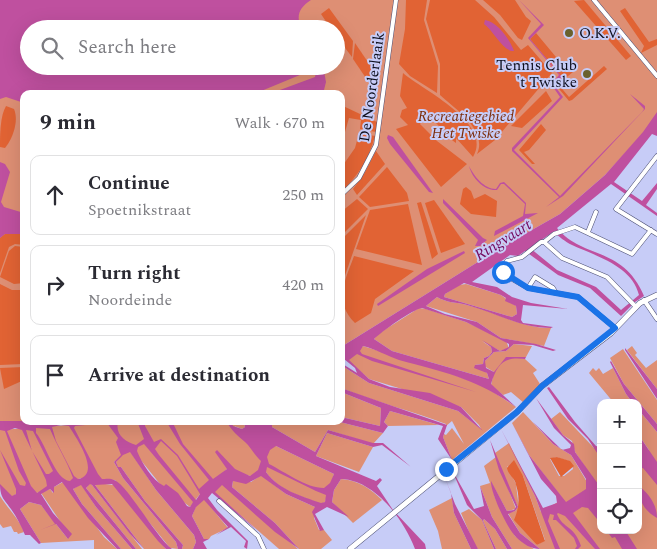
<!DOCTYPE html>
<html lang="en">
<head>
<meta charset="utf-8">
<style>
  body { margin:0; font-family:Spectral,serif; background:#f2f2f3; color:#2b2b33 }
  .controls { position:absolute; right:15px; bottom:15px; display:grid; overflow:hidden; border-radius:10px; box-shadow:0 5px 20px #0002 }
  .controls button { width:45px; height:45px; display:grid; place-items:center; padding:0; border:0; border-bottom:1px solid #e1e1e2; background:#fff; color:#2b2b33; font:25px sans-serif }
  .stop { position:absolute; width:15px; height:15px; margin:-11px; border:4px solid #1a73e8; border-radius:50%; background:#fff }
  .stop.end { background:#1a73e8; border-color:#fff; box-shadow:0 1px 5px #0008 }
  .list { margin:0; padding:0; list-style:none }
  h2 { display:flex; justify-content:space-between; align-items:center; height:65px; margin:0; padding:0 20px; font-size:21px }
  h2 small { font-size:16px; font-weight:400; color:#7c7c81 }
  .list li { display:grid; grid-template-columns:32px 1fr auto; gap:15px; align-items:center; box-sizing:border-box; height:80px; margin:0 10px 10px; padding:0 10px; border:1px solid #e1e1e2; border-radius:10px }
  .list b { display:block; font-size:19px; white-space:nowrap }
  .list p { margin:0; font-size:16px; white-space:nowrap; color:#7c7c81 }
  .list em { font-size:16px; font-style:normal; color:#7c7c81 }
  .icon { flex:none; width:28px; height:28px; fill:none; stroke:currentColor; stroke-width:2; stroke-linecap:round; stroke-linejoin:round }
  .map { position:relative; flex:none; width:657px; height:549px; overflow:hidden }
  .search { position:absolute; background:#fff; box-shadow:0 5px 20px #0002; left:20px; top:20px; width:325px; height:55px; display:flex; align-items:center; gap:12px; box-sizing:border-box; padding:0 18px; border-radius:28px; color:#7c7c81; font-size:19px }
  .panel { position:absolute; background:#fff; box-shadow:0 5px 20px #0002; left:20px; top:90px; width:325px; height:335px; border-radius:10px }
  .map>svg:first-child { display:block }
</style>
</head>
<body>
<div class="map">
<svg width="657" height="549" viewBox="0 0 657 549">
  <rect width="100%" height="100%" fill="#c7ccf7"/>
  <g fill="#de8f74" fill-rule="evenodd">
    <path d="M0 0H657V118L605 175 560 214 502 247 341 347V94H24V421H0ZM29 29H336V66H29Z"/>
    <polygon points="466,284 501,295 516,306 517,314 512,317 444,297 445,294 459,285"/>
    <path d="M437 297C447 303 456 302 467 305 496 312 521 328 551 328L544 346 501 338 477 322 426 306Z"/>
    <polygon points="419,308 426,309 466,322 506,341 509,348 500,351 482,341 491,347 492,352 489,356 484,358 483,364 475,365 487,373 489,379 392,351 374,339 378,334"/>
    <polygon points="514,344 532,346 526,357 515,357 525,359 537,370 533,373 540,384 524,403 511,392 503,395 491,385 494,372 484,366 485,361 494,352 506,351"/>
    <path d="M363 346 449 373 484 386 516 407 452 460 443 437 444 434 446 435 452 428 464 444 452 421 446 426V424C411 411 376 402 341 388V365L369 383 458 411 481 429 479 425 461 407 369 379 348 360Z"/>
    <polygon points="632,346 637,353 635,355 646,368 657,360 657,389 627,350"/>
    <polygon points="623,349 657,400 657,424 624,384 610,358"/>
    <polygon points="593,368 596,371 599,368 603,374 613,368 626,394 633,403 614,403 589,373"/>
    <polygon points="341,392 381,408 380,426 341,417"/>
    <path d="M638 409 657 432V549H540L520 533 508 513 515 511 518 507 501 471 495 453 509 443 535 496 541 512 563 499 529 455 512 423 523 412 553 444 571 455 587 482 592 477 575 452 572 441 563 435 551 419 560 412 594 448 600 447 601 530H638V447L649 450 638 434ZM557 457C565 461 572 459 573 469L564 476H559L550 459ZM507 466 523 476 545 540 537 545 519 509 516 484Z"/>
    <polygon points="390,411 439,425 388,426 384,422"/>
    <path d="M124 421H244L245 427 242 429 234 426 254 440 276 446 334 474 325 502 321 504C301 496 279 491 266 472L250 476 227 469 200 494 190 507 160 484 127 443 123 454 130 451 156 490 194 535 196 542 193 549H182L183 545 145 501 121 467 118 468 116 462 119 458 114 462 123 478 176 542 178 549 170 548 115 480 82 478 67 482 64 480 37 493 16 494 12 497 0 485V430Z"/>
    <polygon points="272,421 336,421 383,433 373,444 328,430 315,452 272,427"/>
    <polygon points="327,433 373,447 359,472 316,456"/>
    <polygon points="496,457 516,509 507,511 491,482 495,498 515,536 534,549 512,549 492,517 480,486 490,483 484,466"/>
    <polygon points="261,475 286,494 315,507 314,518 319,530 324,530 332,540 321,549 299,549 275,523 232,487 233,481 251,482"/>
    <path d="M341 479C358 480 371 489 382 500L353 523 332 502 334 490Z"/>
    <polygon points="63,482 104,537 117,549 94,549 94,540 41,543 20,509 29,502 41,505 56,524 40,529 56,524 68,539 64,527 41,493 50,489 53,493 54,487"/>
    <polygon points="90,483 92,485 142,549 136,549 86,488"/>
    <polygon points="96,483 114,485 166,549 144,549 95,485"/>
    <polygon points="81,484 96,507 132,549 121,549 82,504 73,489"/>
    <polygon points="222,484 298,549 279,549 214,492"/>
    <path d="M0 496C8 509 18 517 24 532L18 534 17 532H14L11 526 3 528 0 524Z"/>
    <polygon points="452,498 454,513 471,549 442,549 438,531 429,510"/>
    <polygon points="204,499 228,528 211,536 209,539 204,539 192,516 196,506"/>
    <polygon points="469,509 482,520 494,549 478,549 475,546 461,513"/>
    <polygon points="484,519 495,529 507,549 496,549 483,521"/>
  </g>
  <g fill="#e16334">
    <polygon points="406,0 427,0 424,20 438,66 437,93 410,76 399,64 405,29"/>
    <path d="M430 0H475L494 17 521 50 528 45 552 73 495 140 477 154C488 130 455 109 440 95V64L426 19Z"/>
    <polygon points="483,0 515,0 526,17 531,21 522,40 518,38 500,15"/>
    <polygon points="584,0 631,56 626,60 574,1"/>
    <polygon points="329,8 353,41 352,57 336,36 336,29 331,29 321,14"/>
    <polygon points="625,8 649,42 657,39 657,45 641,53 644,46 620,11"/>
    <polygon points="536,33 561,63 564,62 573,72 558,84 569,97 604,66 607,69 572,100 569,101 555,84 561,76 530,39"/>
    <polygon points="355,43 374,71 372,87 353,59"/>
    <path d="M403 73C423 90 494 124 473 157L456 138V143L445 135V132L451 134 440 127 427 114 420 124 437 141 467 164 441 187 396 129 408 125 400 117 402 110 407 108 400 96Z"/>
    <polygon points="546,91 552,101 522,128 511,126"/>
    <polygon points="341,105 377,122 376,132 360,129 361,120 349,118 341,146 344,124 341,122"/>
    <path d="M6 106 14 109C19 121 13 138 5 148L0 147C0 135 0 116 6 106Z"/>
    <polygon points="541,124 546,130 529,150 524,152 535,164 532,164 519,150"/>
    <path d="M359 133 375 136C369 159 358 176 341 192V168L355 148Z"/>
    <polygon points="376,151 385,164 357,195 353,189 364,174"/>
    <polygon points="387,167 407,193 409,201 370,207 359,197"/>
    <polygon points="466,187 471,191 474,199 485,194 497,201 496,217 471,214 460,204 463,189"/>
    <polygon points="357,199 368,209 341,236 341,212"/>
    <polygon points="434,200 465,244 441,253 425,203"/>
    <polygon points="421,202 438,254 432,259 417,203"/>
    <polygon points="408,204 422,265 356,249 370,210"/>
    <polygon points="366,215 341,287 341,240"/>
    <polygon points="5,234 24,234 24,245 15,244 9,247 0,273 0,238"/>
    <polygon points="15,246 24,247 24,283 14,284 0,277 9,251"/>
    <path d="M354 256 414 271 375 299 371 313 355 323C333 301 345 281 354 256Z"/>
    <polygon points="0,284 12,290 24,290 23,364 0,365"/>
    <polygon points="24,367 24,380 4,389 0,368"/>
    <polygon points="557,457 570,461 574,466 561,477 550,458"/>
    <path d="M514 460 523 476 545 541 537 545 514 520C519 509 520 497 516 485 515 478 508 475 507 468Z"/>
  </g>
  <g fill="#bf509f" fill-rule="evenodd">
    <path d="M0 0H311C299 8 296 15 301 29H29V66H323L326 82 323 94H269L315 77 316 72 312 70 254 94H24V103L6 97 0 99Z"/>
    <polygon points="519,0 544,25 530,39 562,77 554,85 563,97 514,150 560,196 642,112 644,109 630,94 645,106 645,109 563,196 546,207 559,197 512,151 512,148 560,97 551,84 559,75 528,38 541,24"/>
    <path d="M485 20C498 22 510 40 514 51 503 52 493 30 484 24Z"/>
    <path d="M657 112V136L652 134 614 182 642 201 657 183V189L646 205 657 213V216L611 184 557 228C582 259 623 246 644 296L635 302 621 316 590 288 558 275 525 251 518 256 510 255 472 282 497 287 512 297 531 303 568 309 523 305 521 320 523 323 553 327 551 328C520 328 497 313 467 305 456 302 447 303 437 297L426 306 445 314 477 322 501 338 536 344 556 350 553 351 533 345 514 344 506 351 494 352 485 361 486 368 494 372 506 357H526L525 359C503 356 497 365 491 384L516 407C475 378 446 373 399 360 387 356 376 349 363 346L360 351 362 354 476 392 372 361 357 354 349 360 369 379 390 387 430 393 461 407 483 431 458 411 369 383 341 365V363L357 373 355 368 344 359 341 361V347L502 247 560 214 605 175 643 132ZM553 232C559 236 565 242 572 245 596 256 632 266 639 295L621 310 596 287 557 270 530 248ZM464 283 501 295 506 298 505 301 516 306 517 314 512 317 444 297 445 294ZM422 308 466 322 509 344V347L500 351 482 340 491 347 492 352 489 356 484 358 483 364 475 365 474 368 487 373 489 379 392 351 374 339C381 332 413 309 422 308Z"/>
    <polygon points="388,135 393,137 433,193 429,192 390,144 387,138"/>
    <polygon points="0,162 5,164 10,172 1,202 4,207 24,213 24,234 5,234 0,238"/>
    <path d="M469 166C474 176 484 189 496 189L500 183 504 182 526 203 525 214 538 213 494 236 495 231 523 216 525 204 504 184H501L497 190C484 191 472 178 469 166Z"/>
    <polygon points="443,199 483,238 487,240 480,246 475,246 478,240 443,203"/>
    <polygon points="464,251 465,253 378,306 377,304 427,269"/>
    <polygon points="625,348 657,389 657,399 625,350"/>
    <polygon points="611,361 624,384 657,424 657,432 638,409 638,403 633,403 626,394 610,362"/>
    <polygon points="549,387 575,422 596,446 600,447 601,459 588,439 568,419 547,388"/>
    <polygon points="341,388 447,425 443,437 452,460 438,439 443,426 390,411 384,422 388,426 383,433 336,421 341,421 341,417 380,426 381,408 341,392"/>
    <path d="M536 398 563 435 574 444 575 452 601 488V524L588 508 582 507 573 513 600 549H595L565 516 558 513 557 514C563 529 574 525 581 546L578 549H575L577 546 574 538 556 520H553L554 515 550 514 548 521 560 549H555L535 496 501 429 543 508 557 503 556 496 541 479 512 423 529 455 566 502 586 489V479L571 455 553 444 533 422 562 450 570 448 571 445 554 428Z"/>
    <path d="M0 421H124L118 422C115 434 125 442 136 445L144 439 137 421H145V426L154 442 161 439 178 455 199 489 209 480 180 444 166 421H172L183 444 213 479 227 469 215 452 217 450 235 469 250 476 258 470 261 461C254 455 251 447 245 442 237 435 232 431 226 421L231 422 233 426 242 429 245 427 244 421H272V427L315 452 328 430 373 443H383L411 467 382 445 373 447 327 433 316 456 376 481 380 478 382 480 377 486 393 510 425 544 426 549H415C404 520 375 480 341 479L334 490 332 502 349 517 327 507 315 514 324 530 320 531 312 512 315 507 286 494 261 476 246 484 233 481 232 487 275 523 299 549 275 532 222 485 215 492 259 532 212 493 208 498 217 510 248 541 247 549 244 547 246 541 231 527 216 535 228 527 204 500 196 507 192 516 204 539H209L203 542 207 549H193L196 542 194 535 156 490 130 452 123 455 116 462 118 467H121L145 501 183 545 182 549H178L176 542 123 478 114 462 121 455 116 442 118 438 107 423 75 426 74 428 98 474 102 479C105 479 111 478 114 480 127 484 155 536 172 549H166L158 541 112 484 95 485 144 549 130 534 92 485 90 484 86 488 136 549H132L96 507 81 485 73 489 82 504 121 549H117L88 518 62 482 54 487V493L50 489 41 494 53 513 72 534 68 539 56 524 40 530 55 524 41 505 29 502 20 509 41 543 39 544 30 535H25C21 526 17 517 11 509 5 500 0 498 0 484L12 496 16 494V489L0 450 20 485 25 486 26 483 19 471 5 431 0 430ZM61 425 69 426C76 438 102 474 78 479L74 476 56 441 52 427ZM15 428 22 430 46 480 47 486 37 493 31 486 7 431ZM36 428 50 429C57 446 67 461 73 478L70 481C55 480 46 444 36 433ZM26 430 33 431 53 471 49 474H46L32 451ZM161 441 177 456 200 494 196 500 159 455 155 449ZM144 444 193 502 190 507 187 506 178 493 166 484 164 486C152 480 142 463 137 451L138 447ZM276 446 334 474 330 483 324 488C306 488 285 472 269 464L267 457 270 450ZM267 467 316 491 326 495 325 502 321 503C301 496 279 490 266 472Z"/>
    <polygon points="638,434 657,462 657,485 643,468 638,469 640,451"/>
    <path d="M490 440 518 507 515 511 508 514 520 533 540 549C531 549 523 544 516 537 508 530 490 492 491 481L507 511 514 510 516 507 499 470Z"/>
    <polygon points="452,470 474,509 484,506 480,486 492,517 512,549 507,549 495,529 484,519 483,521 496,549 494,549 482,520 467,505"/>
    <polygon points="444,475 455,504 478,549 471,549 454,513 451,493"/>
    <path d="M638 485C648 493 657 504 657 518 644 511 638 499 638 485Z"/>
    <polygon points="606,530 625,530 637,549 622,549 615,537 612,538"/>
  </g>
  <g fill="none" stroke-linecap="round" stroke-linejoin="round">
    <g stroke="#4c4f74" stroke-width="5">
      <g id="street">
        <polyline points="594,0 657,76"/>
        <polyline points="657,156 616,209 657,234"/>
        <polyline points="341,195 359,178 376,145 396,0"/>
        <polyline points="588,232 596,212"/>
        <polyline points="544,242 541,242 522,257 507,261 500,272 528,288 578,297 615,328"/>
        <polyline points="528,288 535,277 553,288 556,293"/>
        <polyline points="644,300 657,319"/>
        <polyline points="636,307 607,277 562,258 544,242 554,234 575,227 632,254 651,230"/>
        <polyline points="219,501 258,536 264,549"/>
      </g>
    </g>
    <g stroke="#4c4f74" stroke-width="6">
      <polyline id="secondary" points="350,549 517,412 542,386 611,333 640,303 657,295"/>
    </g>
    <use href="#street" stroke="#fff" stroke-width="4"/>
    <use href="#secondary" stroke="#fff" stroke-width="5"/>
  </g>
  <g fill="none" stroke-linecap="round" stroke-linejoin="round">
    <polyline stroke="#1a73e8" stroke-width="6" points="446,469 517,412 542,386 615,328 578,297 528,288 503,272"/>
  </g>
  <g fill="#6a612e" stroke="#c7ccf7" stroke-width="2">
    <circle cx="569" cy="33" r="5"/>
    <circle cx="587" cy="74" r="5"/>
  </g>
  <g text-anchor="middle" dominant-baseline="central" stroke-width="4" stroke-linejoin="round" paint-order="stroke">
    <g font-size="15" fill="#0d0e1c" stroke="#c7ccf7" text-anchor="start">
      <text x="579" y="33">O.K.V.</text>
      <text x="577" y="65" text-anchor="end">Tennis Club<tspan x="577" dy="17">'t Twiske</tspan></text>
    </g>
    <g font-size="15" fill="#0d0e1c" stroke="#c7ccf7">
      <text transform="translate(372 87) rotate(-82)">De Noorderlaaik</text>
    </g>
    <g font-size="15" font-style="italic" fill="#7c2c0a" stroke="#c7ccf7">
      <text x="466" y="116">Recreatiegebied<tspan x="466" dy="17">Het Twiske</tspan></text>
    </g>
    <g font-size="16" font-style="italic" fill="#74095d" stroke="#c7ccf7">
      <text transform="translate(503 240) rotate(-32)">Ringvaart</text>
    </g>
  </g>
</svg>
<div class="controls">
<button>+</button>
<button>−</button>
<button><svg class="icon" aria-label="locate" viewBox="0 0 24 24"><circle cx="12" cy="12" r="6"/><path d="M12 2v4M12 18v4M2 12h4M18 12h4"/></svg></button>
</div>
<div class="stop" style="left:503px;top:272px"></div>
<div class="stop end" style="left:446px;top:469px"></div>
<div class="search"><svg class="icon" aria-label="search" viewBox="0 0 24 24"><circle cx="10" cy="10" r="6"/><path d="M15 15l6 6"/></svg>Search here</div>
<section class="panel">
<h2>9 min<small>Walk · 670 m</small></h2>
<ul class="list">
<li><svg class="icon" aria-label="ahead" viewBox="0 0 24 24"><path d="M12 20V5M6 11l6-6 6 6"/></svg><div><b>Continue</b><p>Spoetnikstraat</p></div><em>250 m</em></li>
<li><svg class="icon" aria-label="right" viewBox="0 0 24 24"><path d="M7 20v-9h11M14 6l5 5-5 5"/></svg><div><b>Turn right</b><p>Noordeinde</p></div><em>420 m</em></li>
<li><svg class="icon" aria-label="arrive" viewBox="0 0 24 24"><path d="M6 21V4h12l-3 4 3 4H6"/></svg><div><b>Arrive at destination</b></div></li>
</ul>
</section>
</div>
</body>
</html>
